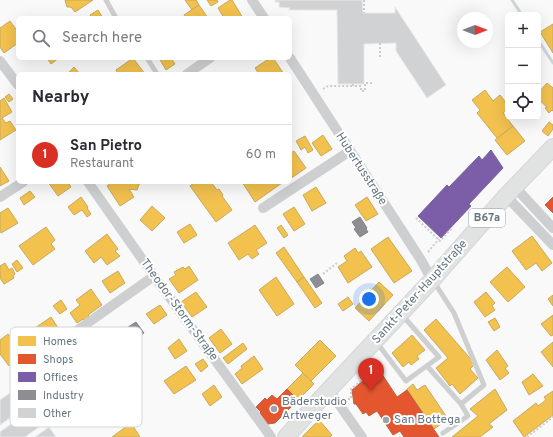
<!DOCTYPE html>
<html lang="en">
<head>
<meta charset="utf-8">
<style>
  body { margin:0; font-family:Overpass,sans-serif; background:#f2f2f3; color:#2b2b33 }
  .controls { position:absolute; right:12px; top:12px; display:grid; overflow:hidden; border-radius:6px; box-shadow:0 4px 16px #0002 }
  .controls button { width:36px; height:36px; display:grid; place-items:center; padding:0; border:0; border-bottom:1px solid #e1e1e2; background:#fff; color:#2b2b33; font:20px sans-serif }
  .compass { position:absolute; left:457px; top:12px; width:36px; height:36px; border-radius:50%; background:#fff; box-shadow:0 4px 16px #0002; rotate:90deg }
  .you { position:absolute; left:369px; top:299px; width:14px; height:14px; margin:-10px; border:3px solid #fff; border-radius:50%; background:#1a73e8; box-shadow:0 0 0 6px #1a73e833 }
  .badge { display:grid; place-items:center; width:26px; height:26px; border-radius:50%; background:#d93025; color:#fff; font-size:13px; font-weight:700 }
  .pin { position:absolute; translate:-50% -33px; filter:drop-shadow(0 1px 2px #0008) }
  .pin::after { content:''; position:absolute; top:21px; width:14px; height:12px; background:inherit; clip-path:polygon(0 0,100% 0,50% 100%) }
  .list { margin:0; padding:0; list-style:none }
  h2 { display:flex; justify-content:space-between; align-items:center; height:52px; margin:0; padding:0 16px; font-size:17px }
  h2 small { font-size:13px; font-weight:400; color:#7c7c81 }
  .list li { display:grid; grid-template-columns:26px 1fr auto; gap:12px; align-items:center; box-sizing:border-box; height:60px; padding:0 16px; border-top:1px solid #e1e1e2 }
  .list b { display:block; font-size:15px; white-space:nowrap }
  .list p { margin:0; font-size:13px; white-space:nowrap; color:#7c7c81 }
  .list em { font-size:13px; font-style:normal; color:#7c7c81 }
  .icon { flex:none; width:22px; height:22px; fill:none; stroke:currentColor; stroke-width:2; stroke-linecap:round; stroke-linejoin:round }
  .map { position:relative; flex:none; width:553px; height:437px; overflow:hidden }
  .search { position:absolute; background:#fff; box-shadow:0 4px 16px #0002; left:16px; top:16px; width:276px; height:44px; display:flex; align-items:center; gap:10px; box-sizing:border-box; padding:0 14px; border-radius:6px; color:#7c7c81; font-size:15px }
  .panel { position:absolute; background:#fff; box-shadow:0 4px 16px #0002; left:16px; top:72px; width:276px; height:112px; border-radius:6px }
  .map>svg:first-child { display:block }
</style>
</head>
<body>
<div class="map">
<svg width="553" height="437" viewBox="0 0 553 437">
  <rect width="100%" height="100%" fill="#f9f9f9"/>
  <g fill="#f2c14e" stroke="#c8aa5e">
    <polygon points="65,0 93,0 75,12 71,7 67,7"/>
    <polygon points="185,0 196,0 199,5 192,10"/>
    <polygon points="207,0 217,0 218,2 211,6"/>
    <polygon points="230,0 232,0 243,18 224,18 218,8"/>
    <polygon points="199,5 208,18 186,18 184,15"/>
    <polygon points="98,10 103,18 92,18 90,15"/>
    <polygon points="10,21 18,32 18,43 4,53 0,47 0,28"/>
    <polygon points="553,24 553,53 540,32"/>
    <polygon points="47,58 59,58 51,64"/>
    <polygon points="133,58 145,74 118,74 116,70"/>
    <polygon points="159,58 171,58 175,64 166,70"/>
    <polygon points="270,58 273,58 284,74 259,74 255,68"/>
    <polygon points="74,67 80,74 67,74"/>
    <polygon points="547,83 553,88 553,111 552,110 549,113 545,108 547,107 538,99 538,93"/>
    <polygon points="485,90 493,101 500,95 508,105 508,109 503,113 513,126 497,138 477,113 480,110 472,100"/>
    <polygon points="9,94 13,99 9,102 5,97"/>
    <polygon points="4,98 12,112 2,118 6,123 10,121 16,130 0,140 0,101"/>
    <polygon points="549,122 553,125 553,129 548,136 542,131"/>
    <polygon points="513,126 525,141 507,155 495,140"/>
    <polygon points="323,135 332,149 321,156 312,143"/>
    <polygon points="305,136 313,150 308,153 305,147 301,150 296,141"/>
    <polygon points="294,151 306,168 290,179 290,154"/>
    <polygon points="0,167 9,181 0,186"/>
    <polygon points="48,182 68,182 71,187 58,196"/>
    <polygon points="112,182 140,182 137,190 129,189 134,197 120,206 107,186"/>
    <polygon points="195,182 211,182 217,190 219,189 223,195 222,196 232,210 216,222 190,186"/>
    <polygon points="242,182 282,182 282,183 255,202"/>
    <polygon points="316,187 326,203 312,211 303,195"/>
    <polygon points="30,191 35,197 24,205 20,198"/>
    <polygon points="81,197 88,207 87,208 91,214 87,217 82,210 74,215 68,207"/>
    <polygon points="367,197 378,214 366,221 355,205"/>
    <polygon points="152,206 165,218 152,231 140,220"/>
    <polygon points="294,207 305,224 294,231 283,214"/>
    <polygon points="8,208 18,223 1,233 0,231 0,213"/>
    <polygon points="190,224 197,235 184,243 177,232"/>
    <polygon points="255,225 267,243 256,250 259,254 252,259 248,254 239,260 228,243"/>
    <polygon points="281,225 288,235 284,238 277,228"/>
    <polygon points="46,227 55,240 51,244 55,249 33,265 19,246"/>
    <polygon points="107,234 118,249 115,251 120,256 107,265 101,257 94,263 85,251"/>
    <polygon points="532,236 552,263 542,271 536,263 526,270 512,251"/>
    <polygon points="388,237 412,271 394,283 371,249"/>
    <polygon points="284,247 304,277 297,282 276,253"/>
    <polygon points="355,248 358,253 361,251 372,267 348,283 338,267 347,261 344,256"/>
    <polygon points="17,260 23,268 17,272 12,264"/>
    <polygon points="5,263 9,270 12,268 15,274 13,276 14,278 4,284 0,278 0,266"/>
    <polygon points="189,266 198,280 179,293 169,279 176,275 174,272 183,267 185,269"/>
    <polygon points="507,267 525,287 508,302 490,282"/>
    <polygon points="118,271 125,283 110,293 102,281"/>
    <polygon points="276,277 294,304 277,316 259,290"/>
    <polygon points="304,277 322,303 315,308 297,282"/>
    <polygon points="379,282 393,295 369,321 355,308"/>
    <polygon points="91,289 102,305 88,315 90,317 84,321 83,319 77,323 70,313 80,305 76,300"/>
    <polygon points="196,292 207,307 192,317 181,302"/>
    <polygon points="486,292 495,303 492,306 495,310 485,317 474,302"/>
    <polygon points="553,295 553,306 548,299"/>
    <polygon points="348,297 353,304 343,311 338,304"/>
    <polygon points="61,300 67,309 60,314 53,306"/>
    <polygon points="160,305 167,315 154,324 146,314"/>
    <polygon points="553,315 553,335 551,336 541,324"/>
    <polygon points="51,317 60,331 44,341 41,337 37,339 32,330"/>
    <polygon points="495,318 500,327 494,331 488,322"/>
    <polygon points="436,319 475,364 470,369 478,378 460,394 452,384 450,386 436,368 448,358 424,330"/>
    <polygon points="221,329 232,344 220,353 209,338"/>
    <polygon points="22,330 29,342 18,350 23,357 9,366 0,354 0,340 8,334 11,338"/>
    <polygon points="412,335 425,350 417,356 419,359 411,365 409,362 403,367 392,353"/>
    <polygon points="179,339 187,351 175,359 168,348"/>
    <polygon points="320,340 336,356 311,381 295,365"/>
    <polygon points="553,342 553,367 541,352"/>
    <polygon points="243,343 247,349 228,364 223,358"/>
    <polygon points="497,350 508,366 505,368 509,373 500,380 486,360"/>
    <polygon points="254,356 263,369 242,384 235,374 242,368 241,366"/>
    <polygon points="203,359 208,366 201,372 195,364"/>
    <polygon points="186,366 196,380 174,394 164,381"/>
    <polygon points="303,373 314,384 298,400 287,389"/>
    <polygon points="533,374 543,386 529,395 522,382"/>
    <polygon points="413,384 417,390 425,385 448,419 434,429 407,390 407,389"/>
    <polygon points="214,385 222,397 210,406 202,394"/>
    <polygon points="495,389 507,410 489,424 493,427 480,437 452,437 478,416 470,409"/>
    <polygon points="553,391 553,415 524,437 513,421 536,403 538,406 546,400 544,397"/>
    <polygon points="319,420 332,435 330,437 302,437"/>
    <polygon points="131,423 140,437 112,437"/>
  </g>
  <g fill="#e4572e" stroke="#be6048">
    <polygon points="553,197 553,213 545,205"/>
    <polygon points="378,368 397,397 407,390 439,437 404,437 400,431 393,435 377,411 369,416 366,412 363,414 356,404 354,404 352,390"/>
    <polygon points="287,389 298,400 275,423 268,424 259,414 261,412 256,407 265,398 267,400 272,395 277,399"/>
  </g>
  <polygon fill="#7b5ea7" stroke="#74659c" points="491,150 503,168 469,204 471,206 441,238 418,216 447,185 449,187 479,156 482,160"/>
  <g fill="#8d8d92" stroke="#81868e">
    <polygon points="360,217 367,228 366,229 368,232 360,237 354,229 356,228 352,222"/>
    <polygon points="318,274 324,283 316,288 310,279"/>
    <polygon points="136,322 144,333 133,340 125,329"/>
  </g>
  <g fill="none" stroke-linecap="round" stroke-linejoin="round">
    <g stroke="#ced6d9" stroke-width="3">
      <polyline points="512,0 522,15"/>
      <polyline points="538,40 553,63"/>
    </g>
  </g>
  <g fill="#d0d2d3" stroke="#e8e8e8">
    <polygon points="275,0 362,0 363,13 395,13 395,7 446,85 427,98 396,51 396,43 364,44 364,84 338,84 337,10 289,10 290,8 279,7 279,2 275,2"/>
    <polygon points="20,386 31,403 0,425 0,400"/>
    <polygon points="35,407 46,422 25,437 0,437 0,432"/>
    <polygon points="49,427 56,437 35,437"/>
  </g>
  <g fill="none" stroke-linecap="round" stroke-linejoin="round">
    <g stroke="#d5d6d7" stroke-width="18">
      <polyline id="primary" points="286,437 324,395 432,280 506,196 553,147"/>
    </g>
    <g stroke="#cbcccd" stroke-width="2" stroke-dasharray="2 2" stroke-linecap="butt">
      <polyline points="364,0 364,13"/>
      <polyline points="380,57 380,43"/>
      <polyline points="353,84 353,86 361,86 361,91 365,91 365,83 372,83"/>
      <polyline points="323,89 328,86 353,86"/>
      <polyline points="416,218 440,241 452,228"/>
      <polyline points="428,252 439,239"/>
      <polyline points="323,274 337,263"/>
      <polyline points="348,399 351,399 351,389 367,376 363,373"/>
      <polyline points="527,437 553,417 552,416"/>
    </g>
    <g stroke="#cecfd0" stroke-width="5">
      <polyline points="106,0 116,18"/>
      <polyline points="147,58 157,74"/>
      <polyline points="434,282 454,313 484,385 461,404 468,416 443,433"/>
      <polyline points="377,343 406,381 439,357 403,316"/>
      <polyline points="427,366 461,404"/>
    </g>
    <g stroke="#cecfd0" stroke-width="10">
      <polyline points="252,0 264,18"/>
      <polyline points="290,58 421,260 432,280"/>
      <polyline points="0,61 18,85"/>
      <polyline points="187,74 210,58"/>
      <polyline points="88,182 154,276 271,437"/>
      <polyline points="514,186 553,228"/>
      <polyline points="506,196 553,245"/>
      <polyline points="0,197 23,182"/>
      <polyline points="263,208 350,151"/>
      <polyline points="24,368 154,276"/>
      <polyline points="329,390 362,437"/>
    </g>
    <use href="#primary" stroke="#e1e2e2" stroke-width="16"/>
  </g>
  <g fill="#99a4ac" stroke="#fff" stroke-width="1.5">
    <circle cx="274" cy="409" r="4"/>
    <circle cx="386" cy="420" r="4"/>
  </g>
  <g text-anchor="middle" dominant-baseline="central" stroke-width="4" stroke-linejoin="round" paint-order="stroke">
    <rect fill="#fff" stroke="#939fa8" stroke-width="1" x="469" y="209" width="36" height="18" rx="3"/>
    <g font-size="11" font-weight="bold" fill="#657683">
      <text x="487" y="218">B67a</text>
    </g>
    <g font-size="12" fill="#657683" stroke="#fff">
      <text transform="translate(361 169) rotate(57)">Hubertusstraße</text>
      <text transform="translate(420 292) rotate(-48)">Sankt-Peter-Hauptstraße</text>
      <text transform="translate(179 310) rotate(54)">Theodor-Storm-Straße</text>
    </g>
    <g font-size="12" fill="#657683" stroke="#fff" text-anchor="start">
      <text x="282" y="402">Bäderstudio<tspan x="282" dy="14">Artweger</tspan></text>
      <text x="394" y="420">San Bottega</text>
    </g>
  </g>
  <rect x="10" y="327" width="132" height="100" rx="6" fill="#fff" stroke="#d1d6da" stroke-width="1"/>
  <rect x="18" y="336" width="18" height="10" fill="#f2c14e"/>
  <rect x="18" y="354" width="18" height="10" fill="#e4572e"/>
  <rect x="18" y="372" width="18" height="10" fill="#7b5ea7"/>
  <rect x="18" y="390" width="18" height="10" fill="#8d8d92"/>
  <rect x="18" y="408" width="18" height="10" fill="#d0d2d3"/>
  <g font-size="11" fill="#657683">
    <text x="43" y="345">Homes</text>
    <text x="43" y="363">Shops</text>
    <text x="43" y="381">Offices</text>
    <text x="43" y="399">Industry</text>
    <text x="43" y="417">Other</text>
  </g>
</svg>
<div class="controls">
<button>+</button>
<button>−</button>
<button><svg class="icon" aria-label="locate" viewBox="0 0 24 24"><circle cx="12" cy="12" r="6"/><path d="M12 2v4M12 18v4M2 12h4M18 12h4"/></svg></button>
</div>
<svg class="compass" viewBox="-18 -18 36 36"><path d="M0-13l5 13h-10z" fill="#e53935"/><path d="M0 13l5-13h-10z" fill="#7c7c81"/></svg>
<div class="you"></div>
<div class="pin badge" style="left:371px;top:391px">1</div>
<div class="search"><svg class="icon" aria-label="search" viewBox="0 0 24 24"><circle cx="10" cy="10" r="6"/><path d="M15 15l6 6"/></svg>Search here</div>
<section class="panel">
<h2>Nearby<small></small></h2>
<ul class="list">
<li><span class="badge">1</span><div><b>San Pietro</b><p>Restaurant</p></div><em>60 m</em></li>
</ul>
</section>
</div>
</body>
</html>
